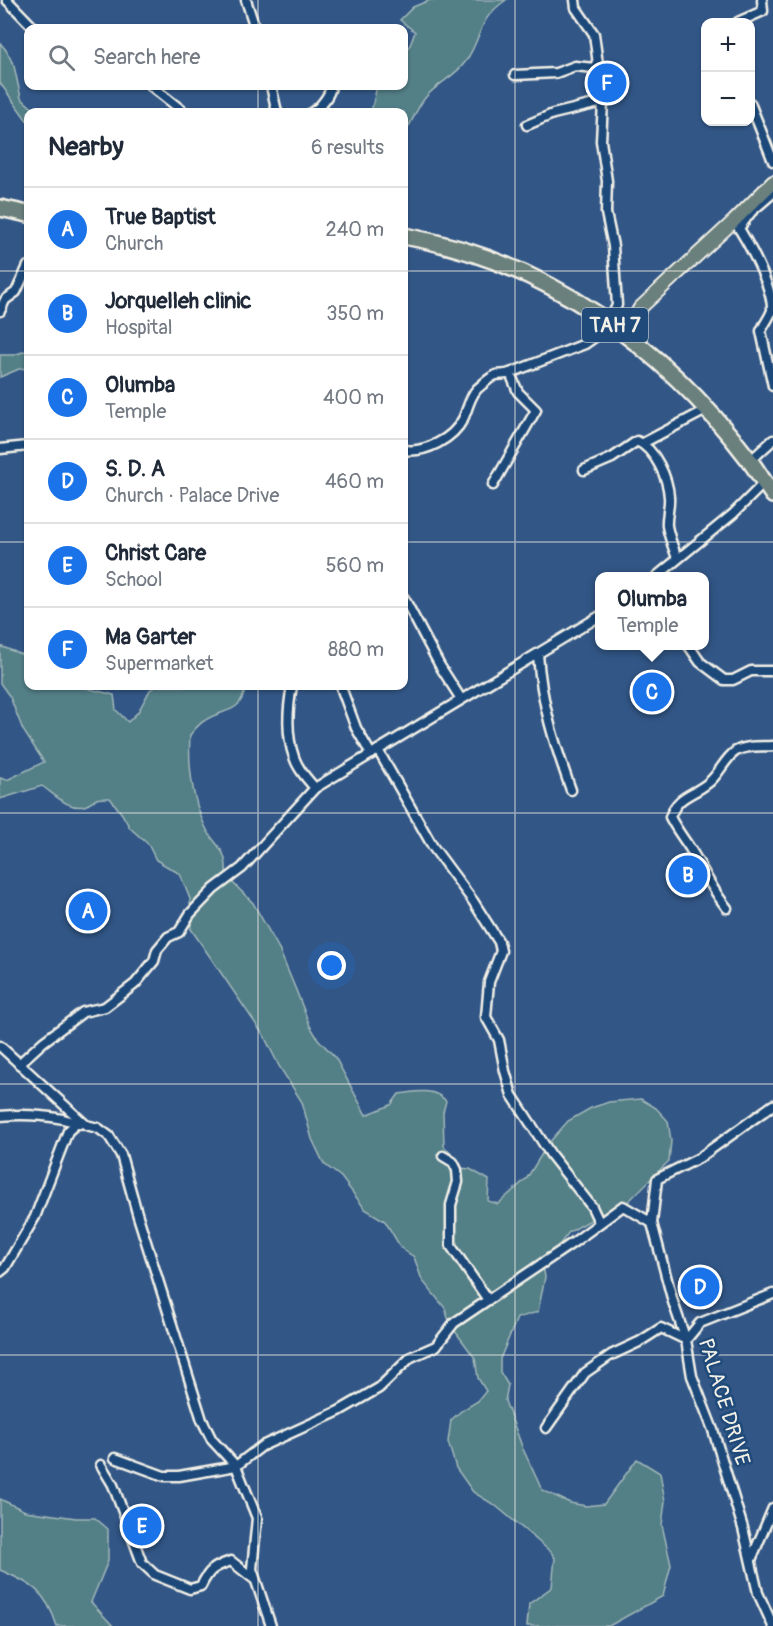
<!DOCTYPE html>
<html lang="en">
<head>
<meta charset="utf-8">
<style>
  body { margin:0; font-family:Pangolin,sans-serif; background:#f2f2f3; color:#1f2937 }
  .controls { position:absolute; right:18px; top:18px; display:grid; overflow:hidden; border-radius:12px; box-shadow:0 2px 4px #0004 }
  .controls button { width:54px; height:54px; display:grid; place-items:center; padding:0; border:0; border-bottom:2px solid #e0e1e3; background:#fff; color:#1f2937; font:30px sans-serif }
  .you { position:absolute; left:332px; top:966px; width:21px; height:21px; margin:-15px; border:4px solid #fff; border-radius:50%; background:#1a73e8; box-shadow:0 0 0 9px #1a73e833 }
  .badge { display:grid; place-items:center; width:39px; height:39px; border-radius:50%; background:#1a73e8; color:#fff; font-size:20px; font-weight:700 }
  .pin { position:absolute; translate:-50% -50%; border:3px solid #fff; box-shadow:0 2px 6px #0006 }
  .popup { position:absolute; left:595px; top:572px; width:114px; height:78px; box-sizing:border-box; display:grid; place-content:center; border-radius:12px; background:#fff; filter:drop-shadow(0 2px 4px #0005); font-size:20px; white-space:nowrap; color:#747a83 }
  .popup b { font-size:22px; color:#1f2937 }
  .popup::after { content:''; position:absolute; left:50%; top:100%; margin-left:-12px; border:12px solid transparent; border-top-color:#fff }
  .list { margin:0; padding:0; list-style:none }
  h2 { display:flex; justify-content:space-between; align-items:center; height:78px; margin:0; padding:0 24px; font-size:26px }
  h2 small { font-size:20px; font-weight:400; color:#747a83 }
  .list li { display:grid; grid-template-columns:39px 1fr auto; gap:18px; align-items:center; box-sizing:border-box; height:84px; padding:0 24px; border-top:2px solid #e0e1e3 }
  .list b { display:block; font-size:22px; white-space:nowrap }
  .list p { margin:0; font-size:20px; white-space:nowrap; color:#747a83 }
  .list em { font-size:20px; font-style:normal; color:#747a83 }
  .icon { flex:none; width:33px; height:33px; fill:none; stroke:currentColor; stroke-width:2; stroke-linecap:round; stroke-linejoin:round }
  .map { position:relative; flex:none; width:773px; height:1626px; overflow:hidden }
  .search { position:absolute; background:#fff; box-shadow:0 2px 4px #0004; left:24px; top:24px; width:384px; height:66px; display:flex; align-items:center; gap:15px; box-sizing:border-box; padding:0 21px; border-radius:12px; color:#747a83; font-size:22px }
  .panel { position:absolute; background:#fff; box-shadow:0 2px 4px #0004; left:24px; top:108px; width:384px; height:582px; border-radius:12px }
  .map>svg:first-child { display:block }
</style>
</head>
<body>
<div class="map">
<svg width="773" height="1626" viewBox="0 0 773 1626">
  <rect width="100%" height="100%" fill="#325787"/>
  <filter id="ink" filterUnits="userSpaceOnUse"><feTurbulence type="fractalNoise" baseFrequency=".0167" numOctaves="2"/><feDisplacementMap in="SourceGraphic" scale="12" xChannelSelector="R" yChannelSelector="G"/><feConvolveMatrix kernelMatrix="1 2 1 2 8 2 1 2 1" color-interpolation-filters="sRGB"/></filter>
  <g filter="url(#ink)">
    <g fill="#527f87" stroke="#a3b8b8" stroke-width="1.5">
      <path d="M430 0H506C476 21 484 34 466 61 455 77 437 83 425 98 416 109 412 123 404 134V112H371L377 86H404V52L410 45 415 32 400 20 413 7Z"/>
      <polygon points="0,43 6,50 14,66 21,98 31,107 42,112 28,112 28,122 0,83"/>
      <polygon points="28,350 28,368 19,369 0,377 0,355 14,355"/>
      <path d="M0 646 28 657V686H78L114 695 116 710 128 722 138 712 150 690 156 686H246C240 717 223 707 204 721 199 724 194 730 190 735 188 765 192 799 205 826 215 848 228 847 226 876L253 903 278 947 296 990 310 1026 318 1039 335 1057 366 1115 391 1105 399 1094C417 1092 433 1087 446 1101L443 1112 444 1146 453 1156 460 1168 470 1169 489 1180 488 1201 498 1204 527 1178 548 1144 568 1121 591 1108 609 1102 641 1099 656 1108 668 1121 671 1141 669 1161 625 1205 611 1213 598 1216 569 1232 543 1266 545 1277 538 1312 517 1318 500 1359V1372L508 1385 505 1401 523 1449 542 1490 570 1503 586 1506 604 1504 637 1459 660 1473 665 1501 662 1525 671 1565 663 1596 609 1626H527L529 1604 552 1587 555 1558 551 1552 496 1506 473 1492 456 1468 448 1442 451 1420 461 1411 478 1401 486 1391 478 1378 475 1358 455 1331 448 1318 445 1308 422 1280 414 1257 401 1248 385 1221 365 1209 341 1177 324 1164 312 1139 302 1102 279 1066 264 1036 191 929 190 899 180 874 156 860 148 844 130 828 122 814 110 798C91 797 97 802 84 806 68 810 54 794 42 786L0 799V778L7 780 44 762 23 730 10 697 0 683Z"/>
      <path d="M0 1499 25 1511 76 1518H95L108 1529V1561L91 1602 113 1626H57C46 1591 32 1584 0 1570Z"/>
    </g>
    <g fill="none" stroke-linecap="round" stroke-linejoin="round">
      <g stroke="#f4f1e8" stroke-width="13">
        <g id="street">
          <polyline points="7,0 34,28"/>
          <polyline points="246,0 255,28"/>
          <polyline points="738,22 763,11 762,0"/>
          <polyline points="515,75 556,73 575,66 594,68 597,62"/>
          <polyline points="151,86 184,112"/>
          <polyline points="271,86 277,112"/>
          <polyline points="750,103 773,161"/>
          <path d="M312 112C320 108 330 95 331 86"/>
          <polyline points="527,125 553,114 603,102"/>
          <path d="M734 221C747 240 773 287 772 310 770 317 764 324 761 331L773 386"/>
          <polyline points="739,228 751,212 773,193"/>
          <polyline points="0,311 5,300 16,292 28,266"/>
          <polyline points="643,443 706,410"/>
          <polyline points="0,449 28,446"/>
          <path d="M404 450C425 453 453 439 463 419 468 409 469 398 477 389 482 385 490 377 496 375 501 374 505 375 510 373"/>
          <polyline points="750,461 773,440"/>
          <path d="M584 470 612 458 637 441C655 449 668 478 669 497 670 507 666 517 667 526 669 537 673 547 677 558"/>
          <polyline points="493,485 536,410 518,392 510,373 585,344 602,332 610,321 617,305 613,246 606,213 607,181 601,141 603,102 594,34 576,8 575,0"/>
          <polyline points="657,576 733,514 764,483"/>
          <polyline points="404,598 440,666 461,699"/>
          <polyline points="689,646 700,662 724,680 733,680 751,671 773,671"/>
          <path d="M538 654C541 703 555 745 571 790"/>
          <path d="M292 686C288 707 286 735 294 757 298 769 307 779 315 788"/>
          <polyline points="342,690 356,728 371,754"/>
          <polyline points="378,750 433,847 473,901 499,942 501,951 489,982 486,1017 499,1040 505,1071 512,1095 551,1155 592,1207 599,1222"/>
          <path d="M727 908C712 890 703 869 691 850 684 839 676 829 670 817 678 795 692 796 708 783 719 775 724 759 736 751 746 745 762 747 773 746"/>
          <polyline points="0,1046 86,1125 98,1128 109,1136 121,1155 137,1213 202,1420 212,1440 236,1466 257,1518 252,1569 271,1626"/>
          <polyline points="19,1064 43,1042 83,1012 105,1007 135,984 154,961 157,950 168,937 179,932 190,914 214,889 242,868 315,788 600,616"/>
          <path d="M0 1116C24 1114 58 1115 79 1124"/>
          <polyline points="443,1156 453,1162 457,1170 458,1182 451,1205 451,1246 488,1300"/>
          <polyline points="652,1223 673,1302 686,1340 692,1376 713,1430 743,1528 758,1593 773,1626"/>
          <polyline points="0,1272 5,1268 35,1217 68,1131 76,1124"/>
          <polyline points="546,1428 585,1373 611,1355 639,1342 661,1328 686,1340 700,1323 773,1294"/>
          <polyline points="115,1458 164,1476 179,1476 236,1466 262,1446 339,1411 379,1388 411,1357 436,1346 454,1323 574,1242 623,1206 652,1223 657,1179 699,1158 773,1105"/>
          <path d="M101 1465 113 1485 142 1563 155 1575 190 1589 201 1586C209 1570 213 1567 231 1561L254 1579"/>
          <polyline points="751,1560 773,1508"/>
        </g>
      </g>
      <g stroke="#f4f1e8" stroke-width="16">
        <polyline id="primary" points="626,333 640,308 734,221 773,182"/>
      </g>
      <g stroke="#f4f1e8" stroke-width="20">
        <g id="highway">
          <polyline points="0,208 28,214"/>
          <path d="M404 236C547 261 663 346 750 461 758 472 765 484 773 495"/>
        </g>
      </g>
      <use href="#street" stroke="#1f4a7a" stroke-width="8"/>
      <use href="#primary" stroke="#6a807d" stroke-width="12"/>
      <use href="#highway" stroke="#6a807d" stroke-width="15"/>
    </g>
  </g>
  <path fill="none" stroke="#f4f1e8" stroke-width="1.5" stroke-opacity="0.55" d="M258 0V28M515 0V1626M258 86V112M0 271H28M404 271H773M0 542H28M404 542H773M258 686V1626M0 813H773M0 1084H773M0 1355H773"/>
  <g text-anchor="middle" dominant-baseline="central" stroke-width="5" stroke-linejoin="round" paint-order="stroke">
    <rect fill="#1f4a7a" stroke="#b4bfc7" stroke-width="1.5" x="582" y="308" width="66" height="34" rx="4.5"/>
    <g font-size="20" font-weight="bold" fill="#f4f1e8">
      <text x="615" y="325">TAH 7</text>
    </g>
    <g font-size="21" fill="#f4f1e8" stroke="#1f4a7a">
      <text transform="translate(724 1402) rotate(73)">PALACE DRIVE</text>
    </g>
  </g>
</svg>
<div class="controls">
<button>+</button>
<button>−</button>
</div>
<div class="you"></div>
<div class="pin badge" style="left:88px;top:911px">A</div>
<div class="pin badge" style="left:688px;top:875px">B</div>
<div class="pin badge" style="left:652px;top:692px">C</div>
<div class="popup"><b>Olumba</b>Temple</div>
<div class="pin badge" style="left:700px;top:1287px">D</div>
<div class="pin badge" style="left:142px;top:1526px">E</div>
<div class="pin badge" style="left:607px;top:83px">F</div>
<div class="search"><svg class="icon" aria-label="search" viewBox="0 0 24 24"><circle cx="10" cy="10" r="6"/><path d="M15 15l6 6"/></svg>Search here</div>
<section class="panel">
<h2>Nearby<small>6 results</small></h2>
<ul class="list">
<li><span class="badge">A</span><div><b>True Baptist</b><p>Church</p></div><em>240 m</em></li>
<li><span class="badge">B</span><div><b>Jorquelleh clinic</b><p>Hospital</p></div><em>350 m</em></li>
<li><span class="badge">C</span><div><b>Olumba</b><p>Temple</p></div><em>400 m</em></li>
<li><span class="badge">D</span><div><b>S. D. A</b><p>Church · Palace Drive</p></div><em>460 m</em></li>
<li><span class="badge">E</span><div><b>Christ Care</b><p>School</p></div><em>560 m</em></li>
<li><span class="badge">F</span><div><b>Ma Garter</b><p>Supermarket</p></div><em>880 m</em></li>
</ul>
</section>
</div>
</body>
</html>
